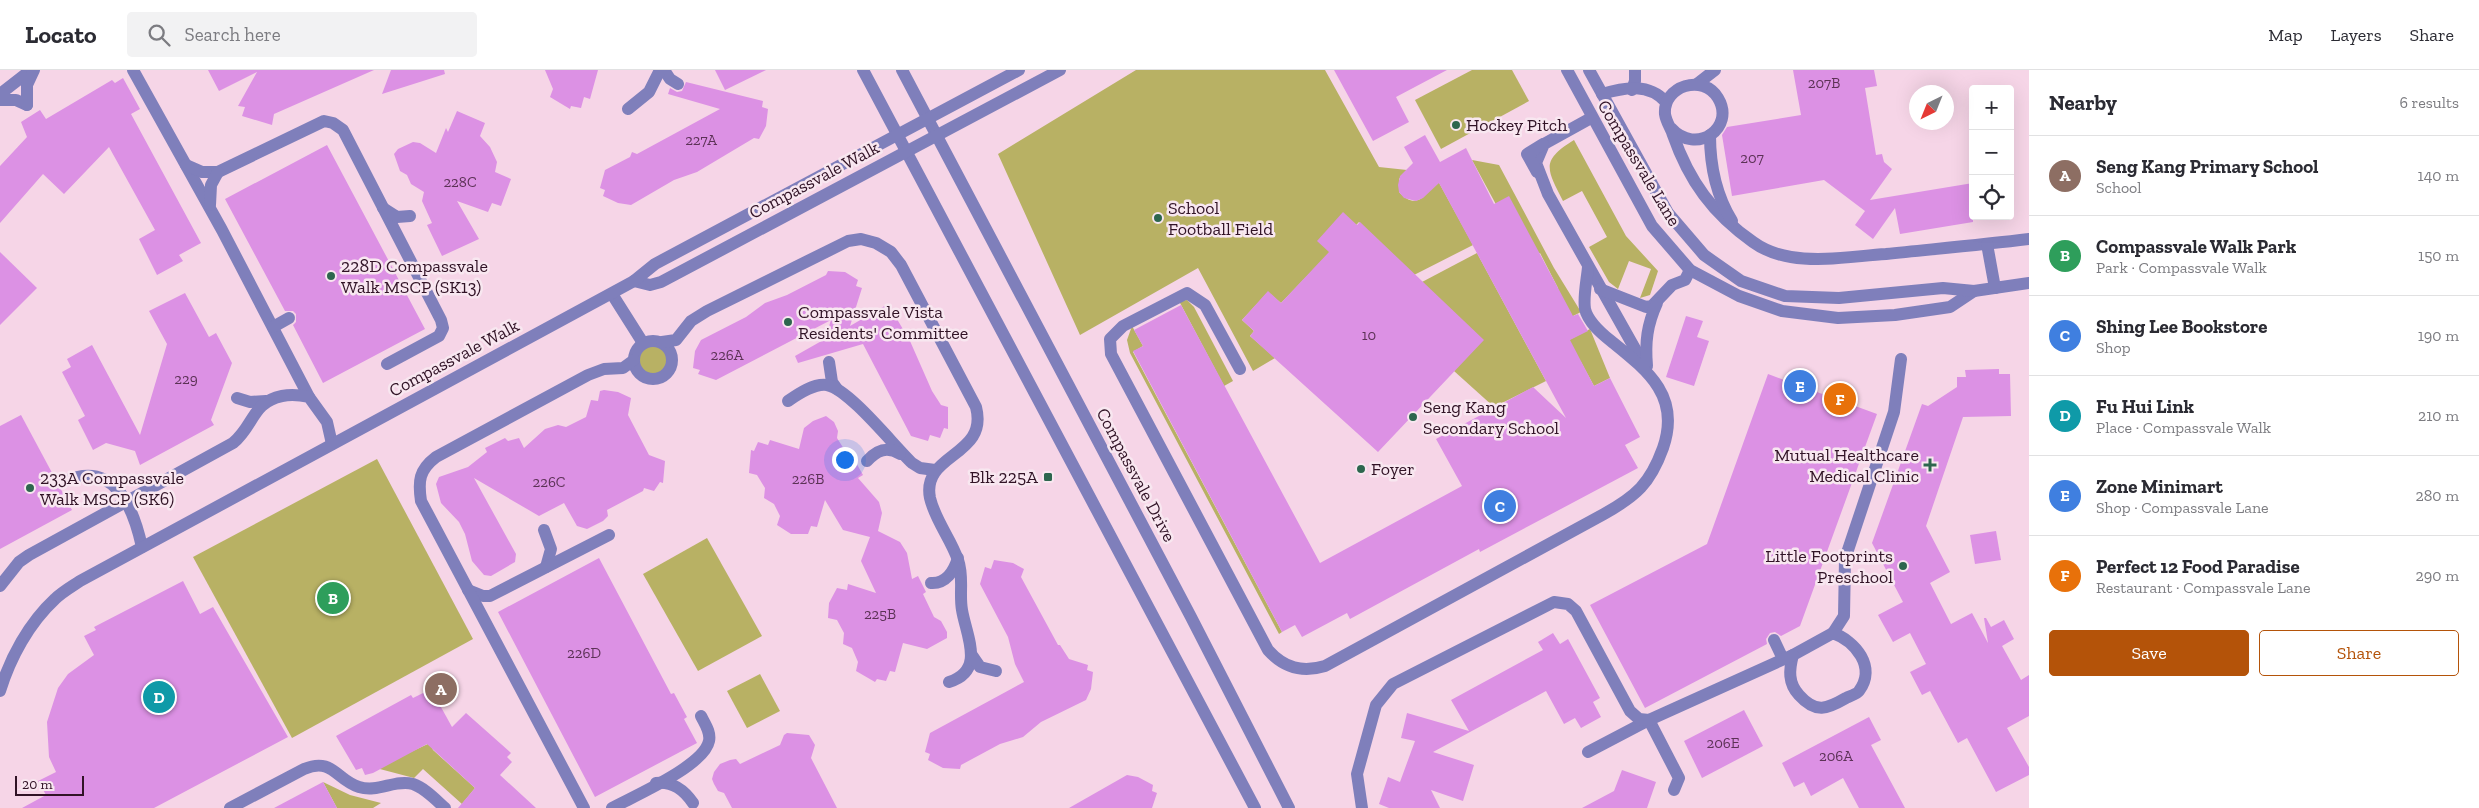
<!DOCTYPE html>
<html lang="en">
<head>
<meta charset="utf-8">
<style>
  body { margin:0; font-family:"Zilla Slab",serif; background:#f2f2f3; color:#2b2b33 }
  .controls { position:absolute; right:15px; top:15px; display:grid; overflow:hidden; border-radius:5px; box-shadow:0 5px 20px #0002 }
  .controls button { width:45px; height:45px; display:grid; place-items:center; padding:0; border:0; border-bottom:1px solid #e1e1e2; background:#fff; color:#2b2b33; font:25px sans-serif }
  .compass { position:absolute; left:1909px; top:15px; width:45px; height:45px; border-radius:50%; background:#fff; box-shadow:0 5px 20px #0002; rotate:223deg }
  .scale { position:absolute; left:15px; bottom:12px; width:69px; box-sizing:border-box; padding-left:5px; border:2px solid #311326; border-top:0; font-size:14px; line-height:18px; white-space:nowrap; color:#311326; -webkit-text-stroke:4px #f8e7f0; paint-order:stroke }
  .you { position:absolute; left:844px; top:389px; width:18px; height:18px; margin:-12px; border:4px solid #fff; border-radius:50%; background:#1a73e8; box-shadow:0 0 0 8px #1a73e833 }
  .badge { display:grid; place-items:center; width:32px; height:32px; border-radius:50%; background:#b45309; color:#fff; font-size:16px; font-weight:700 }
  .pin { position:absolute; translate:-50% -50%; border:2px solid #fff; box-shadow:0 1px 5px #0006 }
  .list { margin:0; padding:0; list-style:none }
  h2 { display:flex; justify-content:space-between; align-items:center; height:65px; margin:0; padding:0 20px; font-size:21px }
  h2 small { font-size:16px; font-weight:400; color:#7c7c81 }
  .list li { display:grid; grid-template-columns:32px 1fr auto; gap:15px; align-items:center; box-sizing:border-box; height:80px; padding:0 20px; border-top:1px solid #e1e1e2 }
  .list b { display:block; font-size:19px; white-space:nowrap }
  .list p { margin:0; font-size:16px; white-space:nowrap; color:#7c7c81 }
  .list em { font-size:16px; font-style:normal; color:#7c7c81 }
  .actions { display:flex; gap:10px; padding:15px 20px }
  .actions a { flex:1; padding:11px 0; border:1px solid #b45309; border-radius:5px; text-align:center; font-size:18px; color:#b45309 }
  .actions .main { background:#b45309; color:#fff }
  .icon { flex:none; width:28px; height:28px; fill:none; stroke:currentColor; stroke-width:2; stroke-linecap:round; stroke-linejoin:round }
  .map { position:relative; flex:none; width:2029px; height:738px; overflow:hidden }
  header { display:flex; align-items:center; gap:30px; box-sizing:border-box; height:70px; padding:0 25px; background:#fff; border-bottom:1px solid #e1e1e2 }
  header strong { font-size:24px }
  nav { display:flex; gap:28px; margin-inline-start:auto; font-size:18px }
  .search { width:350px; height:45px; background:#f2f2f3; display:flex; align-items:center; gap:12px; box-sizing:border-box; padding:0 18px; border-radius:5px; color:#7c7c81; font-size:19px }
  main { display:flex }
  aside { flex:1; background:#fff }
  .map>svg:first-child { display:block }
</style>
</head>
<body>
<header>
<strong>Locato</strong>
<div class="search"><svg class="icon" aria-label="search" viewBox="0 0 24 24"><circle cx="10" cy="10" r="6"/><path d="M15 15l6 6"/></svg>Search here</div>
<nav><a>Map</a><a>Layers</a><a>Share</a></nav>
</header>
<main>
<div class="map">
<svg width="2029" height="738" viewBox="0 0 2029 738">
  <rect width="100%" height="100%" fill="#f6d5e7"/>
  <g fill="#b8b164">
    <path d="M1136 0H1325L1379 97 1407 100 1399 109V122C1417 142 1427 124 1437 109L1473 175 1414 205 1359 152 1281 233 1268 222 1242 250 1254 261 1250 266 1275 288 1253 301 1198 198 1080 265 998 84Z"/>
    <polygon points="1472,0 1512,0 1529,31 1441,79 1415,30"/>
    <path d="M1574 70 1626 166 1658 201 1650 225 1640 228 1651 199 1629 191 1618 219 1609 212 1589 177 1607 167 1582 121 1563 131C1547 99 1540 91 1574 70Z"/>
    <polygon points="1472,90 1499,95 1554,198 1581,242 1539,263 1558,218 1540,183 1526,190"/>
    <polygon points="1477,183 1546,311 1494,337 1454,301 1422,212"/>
    <polygon points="1187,230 1194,237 1233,311 1224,316 1179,231"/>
    <polygon points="1132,256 1143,276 1133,282 1282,562 1279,564 1130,283 1127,270"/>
    <polygon points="1590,259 1610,308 1594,316 1581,292 1548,281"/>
    <circle cx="653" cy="290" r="19"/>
    <polygon points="377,389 473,569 292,668 193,487"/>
    <polygon points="707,468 762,566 698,601 643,504"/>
    <polygon points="760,604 780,641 747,658 727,621"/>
    <polygon points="430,673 433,680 475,718 462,734 423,699 414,708 376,698"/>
    <polygon points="323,712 350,725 381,733 373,738 337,738"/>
  </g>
  <g fill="#dc91e4">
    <polygon points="208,0 374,0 274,44 272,55 242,46 245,37 238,36 257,2 219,21"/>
    <polygon points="391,0 444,0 445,4 382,24"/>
    <polygon points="545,0 598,0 590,29 584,27 581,38 571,36 570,39 550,27 553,19"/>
    <polygon points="715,0 766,0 725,20"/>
    <polygon points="1334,0 1447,0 1396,27 1409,52 1373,71"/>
    <polygon points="1793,0 1874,0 1877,16 1865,18 1876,85 1882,84 1884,92 1892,99 1870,130 1973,113 1973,152 1900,164 1895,138 1873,169 1855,155 1865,141 1824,110 1732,126 1722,65 1727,57 1801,45"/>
    <polygon points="123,8 140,39 131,44 201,173 179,185 183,191 157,205 139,169 155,160 109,77 64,124 43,104 0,153 0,96 27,67 21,52 40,40 46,49 112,10 115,13"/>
    <polygon points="686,12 763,31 762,37 768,39 766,56 759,69 754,68 697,102 674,110 631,135 618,133 603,126 605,120 600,118 605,100 630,87 632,82 637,84 720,39 668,24 670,18 677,22 682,21"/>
    <polygon points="457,41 485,53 480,66 490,77 497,92 495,102 511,109 501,136 492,133 488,142 457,131 479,169 442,186 427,155 432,153 422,131 424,122 411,114 407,105 400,101 394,84 398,79 413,72 420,73 436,83 446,58 448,62"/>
    <polygon points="1425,65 1440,92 1466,78 1494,134 1509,126 1573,246 1578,244 1588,261 1570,270 1594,316 1610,308 1640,367 1625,375 1638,398 1480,482 1479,479 1350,549 1347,543 1302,567 1295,555 1282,562 1133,281 1143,276 1134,260 1181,235 1320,493 1462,416 1436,369 1533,317 1566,348 1439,113 1423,128 1416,131 1404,128 1399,122 1398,115 1400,106 1413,93 1404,77"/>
    <polygon points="327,75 425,259 323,313 293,255 296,252 296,244 293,241 285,241 225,129"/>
    <polygon points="1343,142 1357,155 1360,152 1484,270 1378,382 1250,266 1254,261 1242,250 1268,221 1281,233 1329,182 1317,171"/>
    <polygon points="0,182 37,218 0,255"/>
    <polygon points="828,201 845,202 858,210 856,216 862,218 850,256 888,234 910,271 932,321 941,335 948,337 948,359 944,358 940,368 930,365 928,371 911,366 863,274 798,293 795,286 825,269 831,250 716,310 698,304 700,300 693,298 695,281 701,270 746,247 765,233 787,225 826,205"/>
    <polygon points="185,223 209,267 216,263 232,293 211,350 214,355 140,395 135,381 106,373 93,380 78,350 85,346 62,302 71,297 67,289 92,275 140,365 167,274 149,241"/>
    <polygon points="1686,246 1703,251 1697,267 1709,271 1694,316 1666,307"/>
    <polygon points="1999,299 1999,304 2010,304 2011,346 1963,347 1926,456 1950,502 1930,513 1951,554 1972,543 1988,573 1984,548 1986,548 1991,557 2004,550 2014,569 2002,576 2021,610 2029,605 2029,646 2007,658 2029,697 2029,705 1996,722 1967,668 1958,673 1930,621 1922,625 1910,602 1926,594 1910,563 1893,572 1878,545 1903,532 1872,473 1922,334 1928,336 1957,317 1957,307 1966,307 1965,300"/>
    <polygon points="1768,304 1877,344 1800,556 1781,566 1775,562 1770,563 1766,569 1767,574 1645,638 1590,535 1707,474"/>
    <polygon points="604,320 618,322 631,328 628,345 649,385 665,391 663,413 660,412 654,421 644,418 643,421 607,440 608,446 603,451 587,459 577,456 564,433 539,446 474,408 516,484 515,492 491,506 484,505 472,491 465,464 459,452 441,433 436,414 439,407 468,397 487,382 485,378 505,368 508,371 519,368 524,378 545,359 558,355 566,357 586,347 591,330 598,331 600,321"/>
    <polygon points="21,345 72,440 0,479 0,356"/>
    <polygon points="826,346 834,352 838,361 837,368 851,390 854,389 863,405 858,408 879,432 882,443 878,461 900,472 907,483 912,509 918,506 926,522 923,524 934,547 941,551 947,562 947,568 927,579 903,573 895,602 890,601 886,611 877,609 875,612 856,601 858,592 852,578 843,574 844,563 837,550 828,548 829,533 837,518 847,520 848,514 876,523 861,491 870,467 843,460 825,430 817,457 811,456 808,464 791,464 777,455 780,446 774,434 764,428 765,418 757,405 749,403 751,380 754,381 758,372 768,375 770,370 799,379 804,358 813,351"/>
    <polygon points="1996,461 2001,490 1975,494 1970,465"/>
    <polygon points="599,488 671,624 674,623 681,636 687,647 684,649 697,673 595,727 498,542"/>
    <polygon points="994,490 1013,493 1024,499 1021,507 1058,575 1060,575 1069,589 1088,595 1087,600 1093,602 1091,619 1086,630 1041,652 1023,667 1000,674 961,695 960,699 943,698 928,690 930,684 925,682 930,663 1024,612 1015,594 1008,567 980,514 985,497 991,499"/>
    <polygon points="183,511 200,544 213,537 288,667 154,738 22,738 46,725 38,711 56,702 49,687 47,652 58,618 68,604 94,585 84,566 96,560 94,557"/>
    <polygon points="1553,563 1560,574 1568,569 1600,628 1593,632 1601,647 1581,658 1575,648 1564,654 1546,621 1433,682 1474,695 1463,731 1431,720 1440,738 1389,738 1379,734 1388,707 1400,712 1415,671 1401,668 1407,643 1469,661 1451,630 1543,580 1538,572"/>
    <polygon points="431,619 452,657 466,643 511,683 507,687 512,692 500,705 536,738 458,738 475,718 427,674 373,703 365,705 362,698 356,700 336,666 411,625 413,628"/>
    <polygon points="1744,640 1763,676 1702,708 1684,671"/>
    <polygon points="1869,647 1881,670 1871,675 1905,738 1859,738 1843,708 1811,726 1804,712 1794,717 1782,693"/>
    <polygon points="787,663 809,665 815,675 811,688 837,738 732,738 724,723 718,721 714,714 712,709 714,702 720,694 730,690 736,689 740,694 780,675 784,665"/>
    <polygon points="1622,700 1656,712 1647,738 1582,738 1614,721"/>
    <polygon points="1127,705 1138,707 1153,715 1152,721 1157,723 1152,738 1069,738"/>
    <polygon points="323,712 337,738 274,738"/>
  </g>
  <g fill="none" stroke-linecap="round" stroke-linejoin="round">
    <g stroke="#7f7fbb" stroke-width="12">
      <polyline points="133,0 222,160 309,327"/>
      <polyline points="664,0 670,9 678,14"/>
      <polyline points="863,0 1255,738"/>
      <polyline points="902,0 1191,547 1289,738"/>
      <polyline points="1567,0 1652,156 1690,200 1739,226 1782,241 1838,248 1895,245 1950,237 1974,221"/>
      <polyline points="1589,0 1668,143 1704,185 1741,211 1785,226 1839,228 1943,218 1974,221 2029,213"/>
      <polyline points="1697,14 1715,0"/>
      <polyline points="1632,20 1635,11 1635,0"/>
      <polyline points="0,24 31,0"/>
      <path d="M1602 24C1625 17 1649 13 1666 32"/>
      <polyline points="0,30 16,30 27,35"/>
      <polyline points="27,35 27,15 34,0"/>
      <polyline points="628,39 649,22 660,0"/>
      <polyline points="1591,48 1544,74 1536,93 1548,124 1643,293"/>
      <path d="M1671 58C1696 86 1736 58 1718 28 1703 3 1663 16 1665 44 1666 52 1671 58 1673 65 1689 111 1713 144 1753 172 1764 180 1778 185 1791 187 1822 192 1855 186 1886 184 1934 179 1981 175 2029 169"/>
      <path d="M1710 65C1710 95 1716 125 1732 151"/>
      <polyline points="186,95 202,102 218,102 324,51 333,53 343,60 441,250 443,258 439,266 387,294"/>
      <polyline points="1537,102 1527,84 1543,74"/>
      <polyline points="210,135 211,115 218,102"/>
      <polyline points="383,138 397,147 410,146"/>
      <polyline points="1987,174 1995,218"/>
      <polyline points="634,211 650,215 661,212 1060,0"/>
      <polyline points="1600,219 1646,237 1652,236 1672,215 1685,210 1690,200"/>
      <polyline points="612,224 643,273"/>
      <polyline points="273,257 289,248"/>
      <circle cx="653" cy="290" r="19"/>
      <path d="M662 272 676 270 691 251 707 241 848 171 861 169 876 173 891 182 901 195 976 337C989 387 921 383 930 428 935 450 951 469 958 490 964 507 959 523 962 540 966 565 986 601 949 612"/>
      <polyline points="829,292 832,312 837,319"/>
      <path d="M1647 296C1645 272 1647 255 1657 233"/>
      <path d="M1240 299 1205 235 1187 223 1123 256 1110 269 1111 284 1268 580C1284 598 1302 603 1325 596L1604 444C1636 426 1650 414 1663 378 1681 326 1648 301 1611 271 1601 263 1588 252 1585 239 1583 227 1587 209 1588 197"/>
      <polyline points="237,328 250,332 266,331"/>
      <path d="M788 331C798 324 814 313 827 315 849 319 894 376 912 393L920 398 935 400"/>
      <path d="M867 391C877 380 887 376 900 384"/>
      <path d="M65 411C114 390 133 436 142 477"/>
      <polyline points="544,460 551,479 546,497"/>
      <path d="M931 513C946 514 954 501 958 488"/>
      <path d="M0 516 19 492 29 485 233 373C254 356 252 332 282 326 292 324 300 325 309 327L327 352 332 374"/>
      <polyline points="468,520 483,526 490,526 609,465"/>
      <polyline points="1833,563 1844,546 1845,489 1894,342 1901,289"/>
      <path d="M1833 563C1855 571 1877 597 1859 621 1857 624 1850 626 1846 628 1827 639 1816 644 1799 625 1788 613 1789 600 1793 585Z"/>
      <polyline points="1774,570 1783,589"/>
      <polyline points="971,584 980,597 996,601"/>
      <path d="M0 621C10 588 29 553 55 529 62 522 71 517 80 511L634 211 655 194 1019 0"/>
      <polyline points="1588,682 1649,650 1679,708 1674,720"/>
      <path d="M656 713C673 711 684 720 693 733"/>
      <path d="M230 738 304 699C333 687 336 710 359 717 378 723 395 709 413 714 425 718 436 730 445 738"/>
      <path d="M584 738 421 431C418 411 419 400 436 387L588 305 604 299 623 298 634 290"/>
      <path d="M612 738C634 726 704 696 709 671 711 662 705 654 701 646"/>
      <polyline points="1362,738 1357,704 1376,635 1393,614 1554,532 1568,534 1576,541 1630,641 1639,649 1649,650 1793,585"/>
    </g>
  </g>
  <g fill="#2d664e" stroke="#f8e7f0" stroke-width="2">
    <circle cx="1456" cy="55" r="5"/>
    <circle cx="1158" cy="148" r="5"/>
    <circle cx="331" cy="206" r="5"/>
    <circle cx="788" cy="252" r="5"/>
    <circle cx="1413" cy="347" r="5"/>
    <path d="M1927.5 387.5h5v5h5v5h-5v5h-5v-5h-5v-5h5z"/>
    <circle cx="1361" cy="399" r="5"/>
    <rect x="1043" y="402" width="10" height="10" rx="2.5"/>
    <circle cx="30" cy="418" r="5"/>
    <circle cx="1903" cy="496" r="5"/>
  </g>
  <g text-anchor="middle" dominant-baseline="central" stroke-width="5" stroke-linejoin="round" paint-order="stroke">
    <g font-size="15" fill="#5c3256">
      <text x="1824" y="13">207B</text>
      <text x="701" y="70">227A</text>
      <text x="1752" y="88">207</text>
      <text x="460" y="112">228C</text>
      <text x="1369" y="265">10</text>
      <text x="727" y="285">226A</text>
      <text x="186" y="309">229</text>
      <text x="808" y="409">226B</text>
      <text x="549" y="412">226C</text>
      <text x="880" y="544">225B</text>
      <text x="584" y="583">226D</text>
      <text x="1723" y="673">206E</text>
      <text x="1836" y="686">206A</text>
    </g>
    <g font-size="18" fill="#311326" stroke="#f8e7f0" text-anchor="start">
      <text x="1466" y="55">Hockey Pitch</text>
      <text x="1168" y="138">School<tspan x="1168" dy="21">Football Field</tspan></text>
      <text x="341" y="196">228D Compassvale<tspan x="341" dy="21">Walk MSCP (SK13)</tspan></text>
      <text x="798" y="242">Compassvale Vista<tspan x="798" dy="21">Residents' Committee</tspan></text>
      <text x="1423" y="337">Seng Kang<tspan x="1423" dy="21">Secondary School</tspan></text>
      <text x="1919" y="385" text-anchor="end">Mutual Healthcare<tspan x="1919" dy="21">Medical Clinic</tspan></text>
      <text x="1371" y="399">Foyer</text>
      <text x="1038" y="407" text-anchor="end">Blk 225A</text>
      <text x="40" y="408">233A Compassvale<tspan x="40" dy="21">Walk MSCP (SK6)</tspan></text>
      <text x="1893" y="486" text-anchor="end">Little Footprints<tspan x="1893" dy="21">Preschool</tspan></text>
    </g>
    <g font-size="18" fill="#311326" stroke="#f8e7f0">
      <text transform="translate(1639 93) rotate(59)">Compassvale Lane</text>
      <text transform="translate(814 110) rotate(-28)">Compassvale Walk</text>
      <text transform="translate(454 288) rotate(-28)">Compassvale Walk</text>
      <text transform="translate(1136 405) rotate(62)">Compassvale Drive</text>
    </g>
  </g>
</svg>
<div class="controls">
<button>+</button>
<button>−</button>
<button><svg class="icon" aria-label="locate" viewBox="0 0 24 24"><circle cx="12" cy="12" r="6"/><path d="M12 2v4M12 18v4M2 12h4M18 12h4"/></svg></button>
</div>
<svg class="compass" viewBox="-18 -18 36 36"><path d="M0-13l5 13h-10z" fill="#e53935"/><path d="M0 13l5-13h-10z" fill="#7c7c81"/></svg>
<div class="scale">20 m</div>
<div class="you"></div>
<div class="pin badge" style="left:441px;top:619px;background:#8d6e63">A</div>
<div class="pin badge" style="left:333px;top:528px;background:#2e9e5b">B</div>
<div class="pin badge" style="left:1500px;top:436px;background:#3f7fe0">C</div>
<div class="pin badge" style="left:159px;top:627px;background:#0f9aa8">D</div>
<div class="pin badge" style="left:1800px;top:316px;background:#3f7fe0">E</div>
<div class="pin badge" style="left:1840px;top:329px;background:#e8710a">F</div>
</div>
<aside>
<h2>Nearby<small>6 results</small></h2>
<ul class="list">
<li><span class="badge" style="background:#8d6e63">A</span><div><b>Seng Kang Primary School</b><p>School</p></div><em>140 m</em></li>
<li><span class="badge" style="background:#2e9e5b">B</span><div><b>Compassvale Walk Park</b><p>Park · Compassvale Walk</p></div><em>150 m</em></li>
<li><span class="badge" style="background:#3f7fe0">C</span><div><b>Shing Lee Bookstore</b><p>Shop</p></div><em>190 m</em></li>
<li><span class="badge" style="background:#0f9aa8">D</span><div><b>Fu Hui Link</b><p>Place · Compassvale Walk</p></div><em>210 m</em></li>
<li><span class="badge" style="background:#3f7fe0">E</span><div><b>Zone Minimart</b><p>Shop · Compassvale Lane</p></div><em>280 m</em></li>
<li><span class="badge" style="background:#e8710a">F</span><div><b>Perfect 12 Food Paradise</b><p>Restaurant · Compassvale Lane</p></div><em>290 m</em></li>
</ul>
<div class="actions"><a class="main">Save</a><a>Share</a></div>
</aside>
</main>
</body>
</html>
